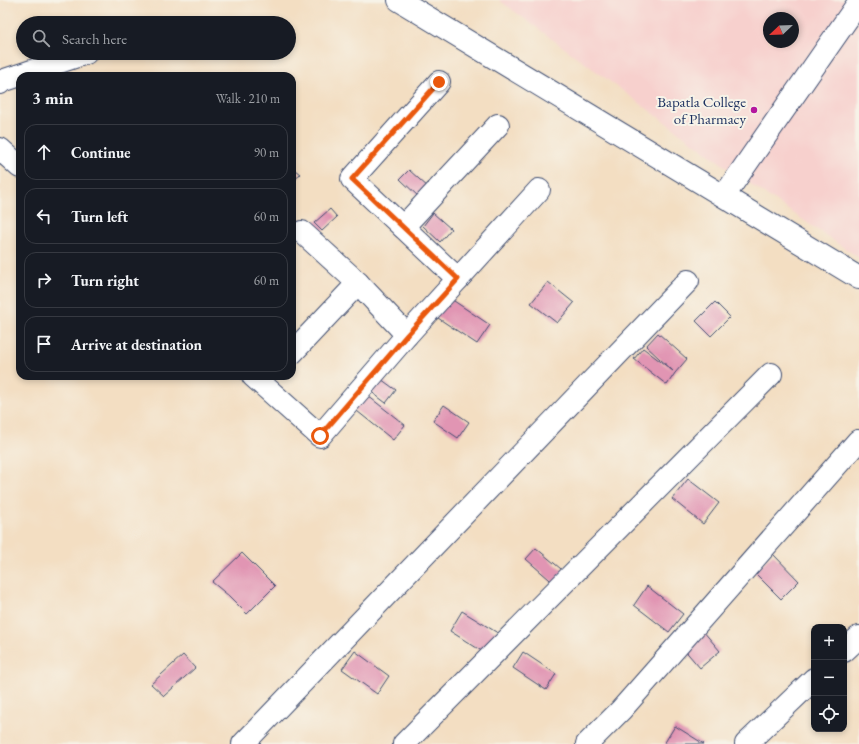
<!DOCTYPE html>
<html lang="en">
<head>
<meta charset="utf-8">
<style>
  body { margin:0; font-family:"EB Garamond",serif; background:#242831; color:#f1f3f6 }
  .controls { position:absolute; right:12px; bottom:12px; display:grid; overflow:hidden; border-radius:8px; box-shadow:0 2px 6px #0003 }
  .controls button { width:36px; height:36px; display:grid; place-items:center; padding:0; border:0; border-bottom:1px solid #363941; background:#171b24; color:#f1f3f6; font:20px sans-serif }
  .compass { position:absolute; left:763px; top:12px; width:36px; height:36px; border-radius:50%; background:#171b24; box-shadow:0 2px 6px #0003; rotate:247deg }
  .stop { position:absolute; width:12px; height:12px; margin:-9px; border:3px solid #ea580c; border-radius:50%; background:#fff }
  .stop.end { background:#ea580c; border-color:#fff; box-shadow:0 1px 4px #0008 }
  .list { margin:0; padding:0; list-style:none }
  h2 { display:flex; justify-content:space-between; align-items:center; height:52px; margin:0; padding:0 16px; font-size:17px }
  h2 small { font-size:13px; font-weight:400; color:#9ea1a6 }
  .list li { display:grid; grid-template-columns:26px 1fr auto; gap:12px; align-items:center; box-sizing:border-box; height:56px; margin:0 8px 8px; padding:0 8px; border:1px solid #363941; border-radius:12px }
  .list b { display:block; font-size:15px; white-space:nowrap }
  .list em { font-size:13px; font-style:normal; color:#9ea1a6 }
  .icon { flex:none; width:22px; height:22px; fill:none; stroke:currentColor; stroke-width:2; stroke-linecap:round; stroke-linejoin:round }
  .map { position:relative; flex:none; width:859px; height:744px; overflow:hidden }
  .search { position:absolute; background:#171b24; box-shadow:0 2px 6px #0003; left:16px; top:16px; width:280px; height:44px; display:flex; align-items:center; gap:10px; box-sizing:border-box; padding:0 14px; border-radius:22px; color:#9ea1a6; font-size:15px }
  .panel { position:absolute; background:#171b24; box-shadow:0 2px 6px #0003; left:16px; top:72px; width:280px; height:308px; border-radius:12px }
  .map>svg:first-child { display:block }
</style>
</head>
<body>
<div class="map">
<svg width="859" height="744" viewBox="0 0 859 744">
  <rect width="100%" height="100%" fill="#f7f3e8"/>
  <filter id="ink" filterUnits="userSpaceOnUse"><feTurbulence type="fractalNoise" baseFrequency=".025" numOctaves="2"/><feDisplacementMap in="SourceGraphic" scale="8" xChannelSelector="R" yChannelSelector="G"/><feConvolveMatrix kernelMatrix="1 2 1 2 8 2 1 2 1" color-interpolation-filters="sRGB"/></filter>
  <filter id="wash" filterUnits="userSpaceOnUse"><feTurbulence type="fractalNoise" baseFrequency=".012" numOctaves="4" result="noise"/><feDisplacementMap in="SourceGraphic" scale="16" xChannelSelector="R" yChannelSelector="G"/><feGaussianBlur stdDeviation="0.9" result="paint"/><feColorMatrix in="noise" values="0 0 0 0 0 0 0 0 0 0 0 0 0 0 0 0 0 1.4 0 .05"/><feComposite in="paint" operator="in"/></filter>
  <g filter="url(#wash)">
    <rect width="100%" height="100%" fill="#f3dec2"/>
    <path fill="#f7d0cd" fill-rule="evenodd" d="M499 0H859V258L740 177ZM769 18H793V42H769Z"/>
    <g id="blocks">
      <g fill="#e195b3">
        <polygon points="295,170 300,174 292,184 292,174"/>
        <polygon points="409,170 429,188 420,198 400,179"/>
        <polygon points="330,209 337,217 322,231 314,223"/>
        <polygon points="433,213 451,229 440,242 423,226"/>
        <polygon points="548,282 574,303 557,323 531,303"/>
        <polygon points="448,297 490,325 477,344 435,316"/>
        <polygon points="715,302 730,317 711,336 696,321"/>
        <polygon points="658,333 687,359 675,373 667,385 634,359 643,348 673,371 646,346"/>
        <polygon points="374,374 396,390 386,403 365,387"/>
        <polygon points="363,392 405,425 393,440 352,407"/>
        <polygon points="444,405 469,422 458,438 433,421"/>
        <polygon points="688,479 719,503 703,524 672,499"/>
        <polygon points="536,548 567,574 557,586 526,559"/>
        <polygon points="242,553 275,586 247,614 229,596 212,582"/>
        <polygon points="773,554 799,581 781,599 754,572"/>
        <polygon points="647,586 683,614 669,632 634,605"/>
        <polygon points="462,611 501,635 488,655 450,631"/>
        <polygon points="703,631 720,651 700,668 683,648"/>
        <polygon points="355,651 389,676 377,694 342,669"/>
        <polygon points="523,652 556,674 546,690 513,668"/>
        <polygon points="183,655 195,668 164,696 151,684"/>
        <polygon points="675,726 704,744 664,744"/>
      </g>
    </g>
  </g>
  <g filter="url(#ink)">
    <use href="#blocks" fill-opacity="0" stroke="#3b496d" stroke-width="1"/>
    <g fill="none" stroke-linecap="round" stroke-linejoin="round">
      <g stroke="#3b496d" stroke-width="24">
        <g id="minor">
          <polyline points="399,0 859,278"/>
          <polyline points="439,82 352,179 458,279"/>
          <polyline points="0,83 2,81 86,53"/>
          <polyline points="0,149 20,167"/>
          <polyline points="724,196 859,2"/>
          <polyline points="403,227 498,125"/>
          <polyline points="302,232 358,283 407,335"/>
          <polyline points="292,353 358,283"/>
          <polyline points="253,376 320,436 407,335 539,190"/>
          <polyline points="844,651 859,637"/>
          <polyline points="243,744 688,281"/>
          <polyline points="404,744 771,374"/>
          <polyline points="587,744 621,710 858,441"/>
          <polyline points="746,744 814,679"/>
        </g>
      </g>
      <use href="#minor" stroke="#fff" stroke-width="22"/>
    </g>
  </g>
  <g fill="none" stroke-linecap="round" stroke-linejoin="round" filter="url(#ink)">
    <polyline stroke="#ea580c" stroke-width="5" points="320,436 407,335 458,279 352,179 439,82"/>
  </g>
  <circle fill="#b5179e" stroke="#f7f3e8" stroke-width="1.5" cx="754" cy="110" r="4"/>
  <g text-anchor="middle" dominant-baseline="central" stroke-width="4" stroke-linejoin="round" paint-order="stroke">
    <g font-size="15" fill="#1b2f5e" stroke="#f7f3e8" text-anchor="end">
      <text x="746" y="101">Bapatla College<tspan x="746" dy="17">of Pharmacy</tspan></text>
    </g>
  </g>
</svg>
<div class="controls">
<button>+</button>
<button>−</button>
<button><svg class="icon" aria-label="locate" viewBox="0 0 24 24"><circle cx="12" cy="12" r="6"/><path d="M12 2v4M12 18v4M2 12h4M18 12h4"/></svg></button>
</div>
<svg class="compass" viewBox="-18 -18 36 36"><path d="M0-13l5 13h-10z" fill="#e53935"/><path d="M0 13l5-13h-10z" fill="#9ea1a6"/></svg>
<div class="stop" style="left:320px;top:436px"></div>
<div class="stop end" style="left:439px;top:82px"></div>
<div class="search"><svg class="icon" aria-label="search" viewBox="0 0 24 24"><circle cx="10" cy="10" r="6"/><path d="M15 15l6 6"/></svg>Search here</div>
<section class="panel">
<h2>3 min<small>Walk · 210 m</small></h2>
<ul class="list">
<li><svg class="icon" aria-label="ahead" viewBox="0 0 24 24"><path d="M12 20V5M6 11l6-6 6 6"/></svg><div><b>Continue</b></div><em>90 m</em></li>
<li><svg class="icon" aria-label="left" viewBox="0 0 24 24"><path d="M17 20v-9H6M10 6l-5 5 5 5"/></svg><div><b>Turn left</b></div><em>60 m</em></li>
<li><svg class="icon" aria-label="right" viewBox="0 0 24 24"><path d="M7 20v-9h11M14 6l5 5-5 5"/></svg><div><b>Turn right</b></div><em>60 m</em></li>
<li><svg class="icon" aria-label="arrive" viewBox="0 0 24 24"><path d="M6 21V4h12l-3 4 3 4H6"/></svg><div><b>Arrive at destination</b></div></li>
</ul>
</section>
</div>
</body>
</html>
